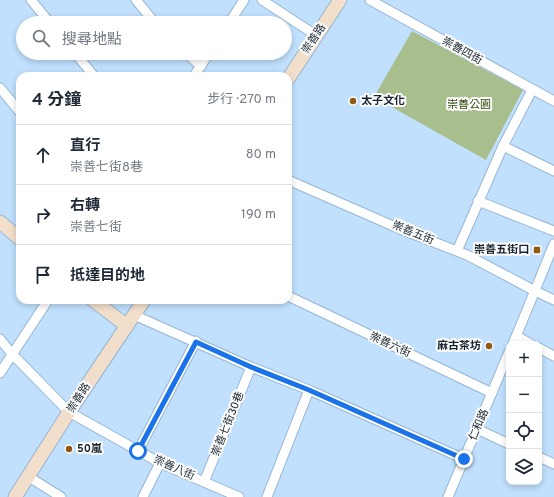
<!DOCTYPE html>
<html lang="zh-TW">
<head>
<meta charset="utf-8">
<style>
  body { margin:0; font-family:Overpass,"Noto Sans TC",sans-serif; background:#f6f6f7; color:#1f2937 }
  .controls { position:absolute; right:12px; bottom:12px; display:grid; overflow:hidden; border-radius:8px; box-shadow:0 2px 6px #0003 }
  .controls button { width:36px; height:36px; display:grid; place-items:center; padding:0; border:0; border-bottom:1px solid #e0e1e3; background:#fff; color:#1f2937; font:20px sans-serif }
  .stop { position:absolute; width:12px; height:12px; margin:-9px; border:3px solid #1a73e8; border-radius:50%; background:#fff }
  .stop.end { background:#1a73e8; border-color:#fff; box-shadow:0 1px 4px #0008 }
  .list { margin:0; padding:0; list-style:none }
  h2 { display:flex; justify-content:space-between; align-items:center; height:52px; margin:0; padding:0 16px; font-size:17px }
  h2 small { font-size:13px; font-weight:400; color:#747a83 }
  .list li { display:grid; grid-template-columns:26px 1fr auto; gap:12px; align-items:center; box-sizing:border-box; height:60px; padding:0 16px; border-top:1px solid #e0e1e3 }
  .list b { display:block; font-size:15px; white-space:nowrap }
  .list p { margin:0; font-size:13px; white-space:nowrap; color:#747a83 }
  .list em { font-size:13px; font-style:normal; color:#747a83 }
  .icon { flex:none; width:22px; height:22px; fill:none; stroke:currentColor; stroke-width:2; stroke-linecap:round; stroke-linejoin:round }
  .map { position:relative; flex:none; width:554px; height:497px; overflow:hidden }
  .search { position:absolute; background:#fff; box-shadow:0 2px 6px #0003; left:16px; top:16px; width:276px; height:44px; display:flex; align-items:center; gap:10px; box-sizing:border-box; padding:0 14px; border-radius:22px; color:#747a83; font-size:15px }
  .panel { position:absolute; background:#fff; box-shadow:0 2px 6px #0003; left:16px; top:72px; width:276px; height:232px; border-radius:12px }
  .map>svg:first-child { display:block }
</style>
</head>
<body>
<div class="map">
<svg width="554" height="497" viewBox="0 0 554 497">
  <rect width="100%" height="100%" fill="#c0e0fe"/>
  <polygon fill="#a9be8d" points="412,31 523,90 486,160 374,97"/>
  <g fill="none" stroke-linecap="round" stroke-linejoin="round">
    <g stroke="#97b6d2" stroke-width="11">
      <g id="street">
        <polyline points="31,0 50,23"/>
        <polyline points="136,0 155,23"/>
        <polyline points="262,0 317,36"/>
        <polyline points="370,0 554,101"/>
        <polyline points="229,23 244,0"/>
        <polyline points="75,53 94,76"/>
        <polyline points="186,53 201,66"/>
        <polyline points="194,76 209,53"/>
        <polyline points="0,88 20,112"/>
        <polyline points="503,146 554,171"/>
        <polyline points="288,180 400,229 467,255 535,291 554,300"/>
        <polyline points="478,201 554,231"/>
        <polyline points="457,251 503,146 532,90"/>
        <polyline points="288,296 492,393"/>
        <polyline points="134,315 251,367 309,390 464,459"/>
        <polyline points="516,336 531,344"/>
        <polyline points="0,339 12,354 69,412 160,463 239,497"/>
        <polyline points="513,344 554,244"/>
        <polyline points="539,348 554,356"/>
        <polyline points="0,373 48,300"/>
        <polyline points="477,429 509,444"/>
        <polyline points="138,451 196,341"/>
        <polyline points="539,457 554,464"/>
        <polyline points="29,477 61,497"/>
        <polyline points="204,482 251,367"/>
        <polyline points="143,497 160,463"/>
        <polyline points="267,497 309,390"/>
        <polyline points="448,497 509,352"/>
      </g>
    </g>
    <g stroke="#97b6d2" stroke-width="15">
      <g id="secondary">
        <polyline points="288,79 340,0"/>
        <polyline points="0,222 20,239"/>
        <polyline points="93,300 127,326"/>
        <polyline points="15,497 69,412 144,300"/>
      </g>
    </g>
    <use href="#street" stroke="#fff" stroke-width="9"/>
    <use href="#secondary" stroke="#f2dfcb" stroke-width="13"/>
  </g>
  <g fill="none" stroke-linecap="round" stroke-linejoin="round">
    <polyline stroke="#1a73e8" stroke-width="5" points="138,451 196,342 251,367 309,390 464,459"/>
  </g>
  <g fill="#915911" stroke="#fdfdfd" stroke-width="1.5">
    <circle cx="353" cy="101" r="4"/>
    <rect x="533" y="246" width="8" height="8" rx="2"/>
    <circle cx="489" cy="346" r="4"/>
    <circle cx="69" cy="449" r="4"/>
  </g>
  <g text-anchor="middle" dominant-baseline="central" stroke-width="4" stroke-linejoin="round" paint-order="stroke">
    <g font-size="11" fill="#17232e" stroke="#fdfdfd">
      <text transform="translate(314 39) rotate(-56)">崇善路</text>
      <text transform="translate(462 51) rotate(29)">崇善四街</text>
      <text transform="translate(413 233) rotate(22)">崇善五街</text>
      <text transform="translate(390 345) rotate(25)">崇善六街</text>
      <text transform="translate(79 398) rotate(-57)">崇善路</text>
      <text transform="translate(228 424) rotate(-68)">崇善七街30巷</text>
      <text transform="translate(479 425) rotate(-67)">仁和路</text>
      <text transform="translate(174 468) rotate(24)">崇善八街</text>
    </g>
    <g font-size="11" font-weight="bold" fill="#17232e" stroke="#fdfdfd" text-anchor="start">
      <text x="361" y="101">太子文化</text>
      <text x="529" y="250" text-anchor="end">崇善五街口</text>
      <text x="481" y="346" text-anchor="end">麻古茶坊</text>
      <text x="77" y="449">50嵐</text>
    </g>
    <g font-size="11" fill="#35490b" stroke="#fdfdfd">
      <text x="469" y="105">崇善公園</text>
    </g>
  </g>
</svg>
<div class="controls">
<button>+</button>
<button>−</button>
<button><svg class="icon" aria-label="locate" viewBox="0 0 24 24"><circle cx="12" cy="12" r="6"/><path d="M12 2v4M12 18v4M2 12h4M18 12h4"/></svg></button>
<button><svg class="icon" aria-label="layers" viewBox="0 0 24 24"><path d="M12 4l9 5-9 5-9-5zM3 14l9 5 9-5"/></svg></button>
</div>
<div class="stop" style="left:138px;top:451px"></div>
<div class="stop end" style="left:464px;top:459px"></div>
<div class="search"><svg class="icon" aria-label="search" viewBox="0 0 24 24"><circle cx="10" cy="10" r="6"/><path d="M15 15l6 6"/></svg>搜尋地點</div>
<section class="panel">
<h2>4 分鐘<small>步行 · 270 m</small></h2>
<ul class="list">
<li><svg class="icon" aria-label="ahead" viewBox="0 0 24 24"><path d="M12 20V5M6 11l6-6 6 6"/></svg><div><b>直行</b><p>崇善七街8巷</p></div><em>80 m</em></li>
<li><svg class="icon" aria-label="right" viewBox="0 0 24 24"><path d="M7 20v-9h11M14 6l5 5-5 5"/></svg><div><b>右轉</b><p>崇善七街</p></div><em>190 m</em></li>
<li><svg class="icon" aria-label="arrive" viewBox="0 0 24 24"><path d="M6 21V4h12l-3 4 3 4H6"/></svg><div><b>抵達目的地</b></div></li>
</ul>
</section>
</div>
</body>
</html>
